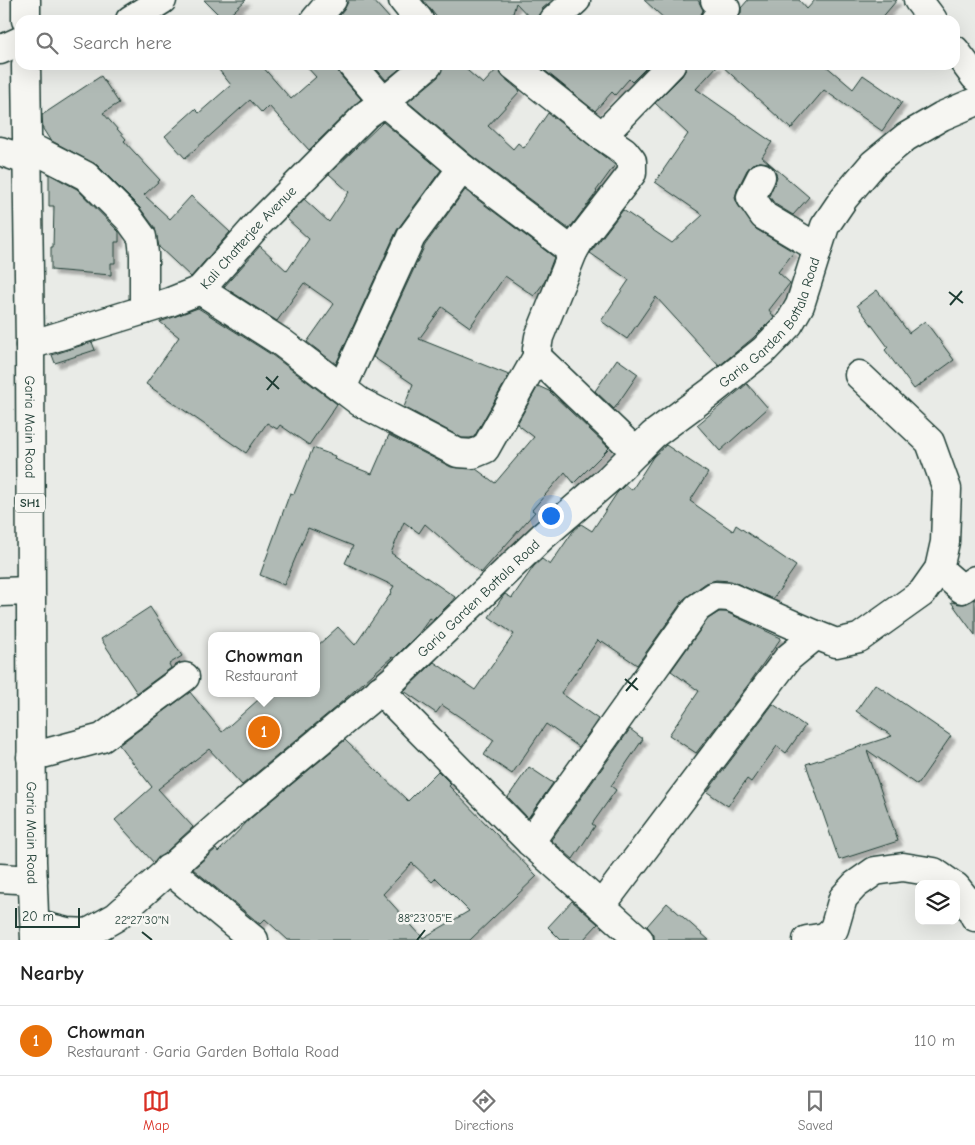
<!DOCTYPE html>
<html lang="en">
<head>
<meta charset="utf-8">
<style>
  body { margin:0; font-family:"Comic Neue",sans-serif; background:#f2f2f2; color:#222 }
  .controls { position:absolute; right:15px; bottom:15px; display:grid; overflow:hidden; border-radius:10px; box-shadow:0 5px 20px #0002 }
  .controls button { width:45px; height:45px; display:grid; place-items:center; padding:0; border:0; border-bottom:1px solid #e0e0e0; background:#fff; color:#222; font:25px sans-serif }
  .scale { position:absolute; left:15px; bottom:12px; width:65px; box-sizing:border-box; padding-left:5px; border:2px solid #1f3d34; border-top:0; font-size:14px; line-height:18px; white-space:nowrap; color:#1f3d34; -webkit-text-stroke:4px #f6f6f2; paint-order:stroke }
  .you { position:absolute; left:550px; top:515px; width:18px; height:18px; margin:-12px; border:4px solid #fff; border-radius:50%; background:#1a73e8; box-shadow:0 0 0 8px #1a73e833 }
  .badge { display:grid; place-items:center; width:32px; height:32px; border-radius:50%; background:#d93025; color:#fff; font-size:16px; font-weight:700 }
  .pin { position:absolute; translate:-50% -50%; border:2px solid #fff; box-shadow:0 1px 5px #0006 }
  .popup { position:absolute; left:208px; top:632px; width:112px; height:65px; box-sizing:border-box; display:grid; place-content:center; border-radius:10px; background:#fff; filter:drop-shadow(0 1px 4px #0005); font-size:16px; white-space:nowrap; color:#767676 }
  .popup b { font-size:19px; color:#222 }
  .popup::after { content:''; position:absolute; left:50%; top:100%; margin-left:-10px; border:10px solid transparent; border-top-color:#fff }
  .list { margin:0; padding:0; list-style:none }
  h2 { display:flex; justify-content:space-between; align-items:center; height:65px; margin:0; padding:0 20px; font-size:21px }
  h2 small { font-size:16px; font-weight:400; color:#767676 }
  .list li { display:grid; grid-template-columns:32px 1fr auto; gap:15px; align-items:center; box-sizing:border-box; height:70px; padding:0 20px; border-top:1px solid #e0e0e0 }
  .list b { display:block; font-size:19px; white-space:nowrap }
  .list p { margin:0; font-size:16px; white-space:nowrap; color:#767676 }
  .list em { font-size:16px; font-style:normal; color:#767676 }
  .icon { flex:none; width:28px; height:28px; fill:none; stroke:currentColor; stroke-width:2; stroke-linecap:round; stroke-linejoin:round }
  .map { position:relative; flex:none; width:975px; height:940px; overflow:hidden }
  .search { position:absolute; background:#fff; box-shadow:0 5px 20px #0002; left:15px; right:15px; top:15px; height:55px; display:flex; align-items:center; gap:12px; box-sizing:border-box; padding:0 18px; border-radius:15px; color:#767676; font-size:19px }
  .sheet { height:135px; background:#fff }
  nav { display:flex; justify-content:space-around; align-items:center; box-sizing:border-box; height:70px; border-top:1px solid #e0e0e0; background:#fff; font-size:14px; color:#767676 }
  nav a { display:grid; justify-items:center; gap:2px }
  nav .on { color:#d93025 }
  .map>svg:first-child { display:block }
</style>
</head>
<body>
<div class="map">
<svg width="975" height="940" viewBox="0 0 975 940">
  <defs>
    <filter id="shadow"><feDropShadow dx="4.5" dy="4.5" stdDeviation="1" flood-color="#0004"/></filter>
  </defs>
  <rect width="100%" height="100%" fill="#e9ebe7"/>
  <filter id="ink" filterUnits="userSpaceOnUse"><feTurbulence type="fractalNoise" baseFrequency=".02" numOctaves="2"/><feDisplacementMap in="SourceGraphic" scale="10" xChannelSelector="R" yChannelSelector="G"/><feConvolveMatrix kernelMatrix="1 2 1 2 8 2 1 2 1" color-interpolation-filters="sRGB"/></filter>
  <g filter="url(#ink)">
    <g fill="#b0bab5" stroke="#1f3d34" fill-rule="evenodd" filter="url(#shadow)">
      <polygon points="204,0 246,0 224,20"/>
      <polygon points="349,0 373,0 391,20 336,20 344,10"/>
      <polygon points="423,0 553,0 543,8 535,20 532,20 516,3 511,20 439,20"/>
      <polygon points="644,0 698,0 703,10 700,20 666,20"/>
      <polygon points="748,0 799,0 807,9 815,0 897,0 880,20 737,20 741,13 741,8"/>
      <polygon points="215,65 261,65 291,99 316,77 305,65 337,65 340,75 361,99 309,150 269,106 262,113 250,100 185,158 165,136 195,109 199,113 231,85"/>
      <polygon points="373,65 400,65 402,67 386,80"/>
      <polygon points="461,65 483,84 498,68 503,77 520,91 488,126 513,149 518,143 524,148 548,113 615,165 596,191 597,192 569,229 472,156 408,102 438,77 443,67"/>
      <polygon points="538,65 649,65 632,82 629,79 615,95 612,92 595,111"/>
      <polygon points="686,65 718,65 696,89 772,142 762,157 809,197 793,215 775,204 769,196 777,177 774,168 768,163 760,162 752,164 747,170 737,190 735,198 738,205 756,229 794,252 778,272 790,283 769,310 774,317 753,338 719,366 656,297 627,339 601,321 629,280 590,253 623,210 672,243 703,215 655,182 688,134 655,103 682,76 686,69"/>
      <polygon points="721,65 825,65 853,89 863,75 902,102 882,131 824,90 791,129"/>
      <polygon points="101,76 119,103 103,113 126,139 124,141 160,180 144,195 170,219 191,196 230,232 191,277 159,247 155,228 140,208 97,165 50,140 43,129 42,115"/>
      <polygon points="383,122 441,170 397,230 336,364 307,342 334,304 304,283 277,321 224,287 260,246 287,271 309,239 286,218 304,199 329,222 349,192 329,174"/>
      <polygon points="49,174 77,189 119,232 119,242 115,242 115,263 111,263 111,275 51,270 51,247 53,247 54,206 49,206"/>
      <polygon points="465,190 554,257 545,281 534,296 505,276 470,327 442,307 419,339 509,375 474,437 470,438 462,438 404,407 413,384 373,357 425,245"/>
      <polygon points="877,290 909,333 925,321 954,360 914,389 885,350 888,347 857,305"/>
      <polygon points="198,308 272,355 337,404 309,445 280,425 277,429 267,423 246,453 146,384 179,337 160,322"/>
      <polygon points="92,342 95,350 55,363 52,355"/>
      <polygon points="617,359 638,374 614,409 595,391"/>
      <polygon points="747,384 768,408 720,451 697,425"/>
      <polygon points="538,386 549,391 609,448 574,483 565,472 532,510 535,512 481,573 425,524 419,533 404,522 391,553 455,597 452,601 433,620 430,618 419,633 394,658 392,657 336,707 242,785 209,749 158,789 193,827 154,863 115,820 152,787 119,745 190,692 222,732 258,700 261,703 272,693 316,693 316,647 338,627 355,645 392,592 391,591 394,586 345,563 353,546 308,528 284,585 260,575 290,493 294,494 313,448 335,456 334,459 372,474 389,435 451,467 476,469 495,483 534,437 517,424"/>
      <polygon points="666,445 708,473 690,501 733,531 736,525 796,566 773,599 731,581 716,580 706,583 684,599 637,665 602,641 601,643 598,640 561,693 598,719 579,747 546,724 512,774 484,755 494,740 442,705 436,713 404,691 434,662 475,690 514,634 489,617 504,595 505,594 512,598 534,566 542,559 550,565 574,530 581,524 592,531 617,493 625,485 632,490 653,457"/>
      <polygon points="975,599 975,635 951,602 964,604"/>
      <polygon points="150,607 182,656 169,664 171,668 137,693 101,639"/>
      <polygon points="719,612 726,612 781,638 748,685 696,753 669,735 699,691 671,671 708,619"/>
      <polygon points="875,684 951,736 917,785 867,750 898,841 839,860 806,764 892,736 856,711"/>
      <polygon points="773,704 805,726 786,753 777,746 751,782 747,779 728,806 707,792"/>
      <polygon points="630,729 643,739 611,786 616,790 592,824 595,826 573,859 551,840"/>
      <path d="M345 740 408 801 438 771 451 784 449 786 537 876 470 940H288L265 919 260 924 193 869 216 849 218 852 251 818ZM412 863 432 882 436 878 469 911 423 938 383 894Z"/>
      <polygon points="529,767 553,783 528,818 508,797"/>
      <polygon points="572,901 598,924 583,940 561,940 548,927"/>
      <polygon points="667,903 709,940 654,940 654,935 647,926"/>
    </g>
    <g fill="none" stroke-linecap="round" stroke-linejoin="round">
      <g stroke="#1f3d34" stroke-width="31">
        <g id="minor">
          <polyline points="403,0 419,20"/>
          <polyline points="715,0 726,9 715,20"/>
          <polyline points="918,0 933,20"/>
          <polyline points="130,20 162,0"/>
          <polyline points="315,20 332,0"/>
          <polyline points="554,20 576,0"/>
          <polyline points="0,50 20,41"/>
          <polyline points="955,50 975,77"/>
          <polyline points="352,65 384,102 462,168 573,252"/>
          <polyline points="513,65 602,136 624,151 632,161 632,173 580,240 573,252 539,337 537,349 537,357"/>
          <polyline points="602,136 671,65"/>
          <polyline points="26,145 86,176 129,219 142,237 144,254 144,310"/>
          <polyline points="0,151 26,160"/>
          <polyline points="761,177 751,197 764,216 818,248"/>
          <polyline points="200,290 281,342 360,402 458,453 473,454 485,449 537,357 636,452"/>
          <path id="s1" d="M30 345 170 302 200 290 258 224 367 114 384 102 428 65"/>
          <polyline points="342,388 411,237 462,168"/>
          <polyline points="939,569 962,589 975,580"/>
          <polyline points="0,592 30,591"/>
          <polyline points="380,690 530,842 639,940"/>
          <polyline points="31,757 102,738 185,677"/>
          <polyline points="530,842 697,608 715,596 730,597 816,635"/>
          <polyline points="168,869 254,940"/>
          <polyline points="0,878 33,880"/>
          <polyline points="956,887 968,902 975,917"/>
          <polyline points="601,906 788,658 816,635 836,643 859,638 922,593 939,569 945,542 947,489 930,442 859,375"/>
          <path id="s2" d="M35 924 67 932 88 933 116 917 227 818 393 680 543 536 609 479 653 435 711 392 764 350 789 324 800 305 825 226 844 198 873 164 906 137 942 116 975 102"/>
          <polyline points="807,940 825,937 834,929 843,898 855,885 875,871 903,867 934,872 951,884"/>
        </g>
      </g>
      <g stroke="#1f3d34" stroke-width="31">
        <g id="major">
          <polyline points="26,20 26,0"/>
          <path id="s3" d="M26 65 30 345 32 861 35 940"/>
        </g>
      </g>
      <use href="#minor" stroke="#f6f6f2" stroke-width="28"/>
      <use href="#major" stroke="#f6f6f2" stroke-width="28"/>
    </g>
  </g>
  <path fill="none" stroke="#1f3d34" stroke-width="2" d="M949 292 963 303M950 305 962 291M266 377 279 389M267 390 278 376M625 679 638 690M626 691 637 678M142 932 152 940M417 940 425 930"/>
  <g text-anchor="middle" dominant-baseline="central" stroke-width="5" stroke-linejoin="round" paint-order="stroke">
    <rect fill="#f6f6f2" stroke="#60746d" stroke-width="1" x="15" y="493.5" width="30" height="19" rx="4"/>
    <g font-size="12" font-weight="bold" fill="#1f3d34">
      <text x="30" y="503">SH1</text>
    </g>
    <g font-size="14" fill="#1f3d34" stroke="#f6f6f2">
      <text stroke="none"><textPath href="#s1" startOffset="250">Kali Chatterjee Avenue</textPath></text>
      <text stroke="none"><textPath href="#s2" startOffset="974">Garia Garden Bottala Road</textPath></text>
      <text stroke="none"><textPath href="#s3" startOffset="362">Garia Main Road</textPath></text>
      <text stroke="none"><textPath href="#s2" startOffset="569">Garia Garden Bottala Road</textPath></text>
      <text stroke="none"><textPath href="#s3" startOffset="768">Garia Main Road</textPath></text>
    </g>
  </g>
  <g font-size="12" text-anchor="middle" fill="#1f3d34" stroke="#f6f6f2" stroke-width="5" stroke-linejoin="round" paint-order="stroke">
    <text x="425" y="922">88°23'05"E</text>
    <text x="142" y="924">22°27'30"N</text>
  </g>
</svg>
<div class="controls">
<button><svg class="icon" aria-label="layers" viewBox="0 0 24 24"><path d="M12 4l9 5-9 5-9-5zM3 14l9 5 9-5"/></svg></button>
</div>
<div class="scale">20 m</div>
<div class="you"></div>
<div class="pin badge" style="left:264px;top:732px;background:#e8710a">1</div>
<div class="popup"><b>Chowman</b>Restaurant</div>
<div class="search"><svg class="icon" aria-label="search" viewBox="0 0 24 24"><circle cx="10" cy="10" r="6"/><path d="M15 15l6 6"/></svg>Search here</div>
</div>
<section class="sheet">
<h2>Nearby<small></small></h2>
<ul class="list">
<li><span class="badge" style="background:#e8710a">1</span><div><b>Chowman</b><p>Restaurant · Garia Garden Bottala Road</p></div><em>110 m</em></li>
</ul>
</section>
<nav>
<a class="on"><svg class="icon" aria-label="map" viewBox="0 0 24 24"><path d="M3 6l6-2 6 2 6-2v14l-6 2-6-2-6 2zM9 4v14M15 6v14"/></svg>Map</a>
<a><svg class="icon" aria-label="directions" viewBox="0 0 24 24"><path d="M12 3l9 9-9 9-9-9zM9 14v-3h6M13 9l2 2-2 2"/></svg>Directions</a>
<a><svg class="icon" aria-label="saved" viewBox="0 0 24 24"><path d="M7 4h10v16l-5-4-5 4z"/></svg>Saved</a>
</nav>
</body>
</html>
